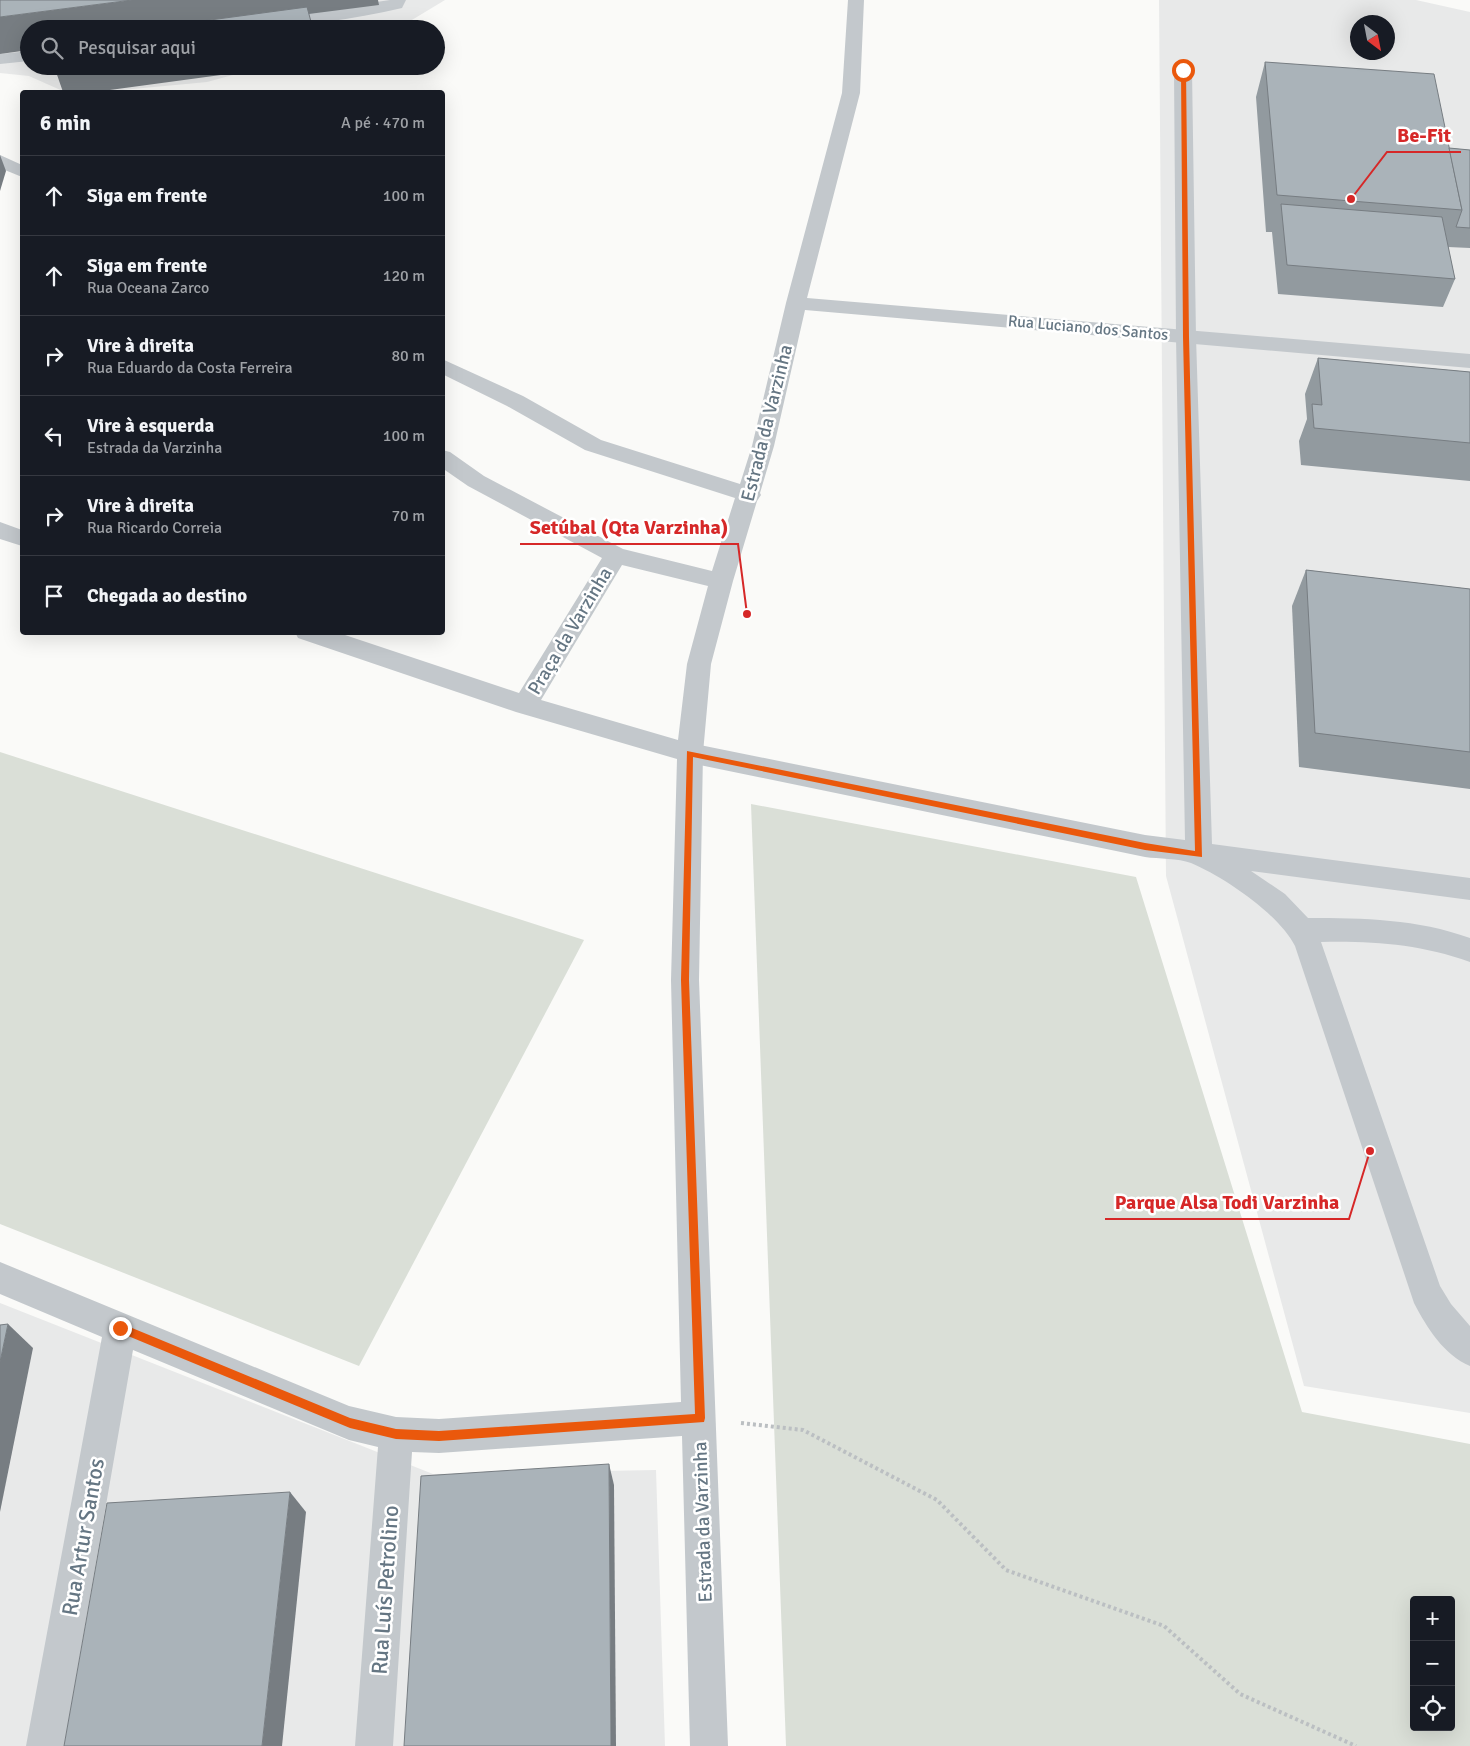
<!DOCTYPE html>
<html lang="pt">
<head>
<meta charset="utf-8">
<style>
  body { margin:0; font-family:Signika,sans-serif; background:#242831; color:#f1f3f6 }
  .controls { position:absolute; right:15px; bottom:15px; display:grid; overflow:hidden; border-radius:5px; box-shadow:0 5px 20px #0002 }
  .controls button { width:45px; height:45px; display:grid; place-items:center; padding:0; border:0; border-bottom:1px solid #363941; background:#171b24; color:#f1f3f6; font:25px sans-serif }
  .compass { position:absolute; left:1350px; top:15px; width:45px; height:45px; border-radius:50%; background:#171b24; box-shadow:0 5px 20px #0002; rotate:148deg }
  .stop { position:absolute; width:15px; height:15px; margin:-11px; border:4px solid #ea580c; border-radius:50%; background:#fff }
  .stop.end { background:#ea580c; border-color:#fff; box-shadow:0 1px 5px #0008 }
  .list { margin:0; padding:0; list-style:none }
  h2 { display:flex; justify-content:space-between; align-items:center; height:65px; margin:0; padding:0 20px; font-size:21px }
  h2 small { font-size:16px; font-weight:400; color:#9ea1a6 }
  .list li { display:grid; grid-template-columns:32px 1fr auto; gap:15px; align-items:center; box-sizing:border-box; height:80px; padding:0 20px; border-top:1px solid #363941 }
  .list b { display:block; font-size:19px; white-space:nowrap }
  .list p { margin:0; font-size:16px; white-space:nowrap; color:#9ea1a6 }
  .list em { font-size:16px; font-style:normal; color:#9ea1a6 }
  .icon { flex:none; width:28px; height:28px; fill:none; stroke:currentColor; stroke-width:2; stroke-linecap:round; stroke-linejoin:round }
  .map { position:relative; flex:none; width:1470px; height:1746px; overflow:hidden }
  .search { position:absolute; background:#171b24; box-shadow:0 5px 20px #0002; left:20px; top:20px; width:425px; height:55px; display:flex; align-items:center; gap:12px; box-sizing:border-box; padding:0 18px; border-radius:28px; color:#9ea1a6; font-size:19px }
  .panel { position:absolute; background:#171b24; box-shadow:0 5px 20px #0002; left:20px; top:90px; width:425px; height:545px; border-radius:5px }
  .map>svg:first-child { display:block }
</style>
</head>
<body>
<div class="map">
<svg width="1470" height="1746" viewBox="0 0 1470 1746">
  <rect width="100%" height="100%" fill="#fafaf8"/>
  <g fill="#e8e9e9" fill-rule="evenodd">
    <polygon points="0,0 445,0 397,29 29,29 29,66 266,66 207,82 101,92 65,92 29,76 0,73"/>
    <path d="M1159 0H1416L1470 12V1413L1304 1386 1166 876ZM1358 22H1388V52H1358Z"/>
    <polygon points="0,1303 433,1474 656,1470 665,1746 0,1746"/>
  </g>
  <g fill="#dadfd7" fill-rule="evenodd">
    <polygon points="0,752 584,940 359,1366 0,1224"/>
    <path d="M751 804 1136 877 1302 1412 1470 1444V1746H786ZM1414 1600H1451V1727H1414Z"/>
  </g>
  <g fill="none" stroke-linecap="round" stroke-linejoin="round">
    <polyline stroke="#bbbfc2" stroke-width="4" stroke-dasharray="3 3" stroke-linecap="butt" points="741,1423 803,1430 937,1500 1006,1570 1164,1626 1240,1694 1356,1746"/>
    <g fill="#c3c8cc" fill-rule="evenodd">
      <path d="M390 0H406L402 8C343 22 279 29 219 29L221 25 227 24Z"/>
      <polygon points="29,51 29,61 0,64 0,54"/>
      <path d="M1183 65 1189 66 1192 70 1196 337 1212 844 1470 878V900L1251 871 1285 894 1308 918C1364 918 1417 919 1470 938V962C1419 944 1374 941 1321 942L1440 1286 1451 1304 1470 1326V1366C1444 1355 1427 1328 1414 1303L1295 946C1279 914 1224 877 1191 863 1178 858 1159 859 1145 857L690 763 681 760 677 753 681 746 690 743 1145 835 1185 840 1176 337 1174 70 1177 66Z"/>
    </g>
    <g fill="#c3c8cc" fill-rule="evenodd">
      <path d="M848 0H864L860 93 807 298 1470 354V368L805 310 774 446 760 493 761 495 757 501 733 581 711 664 703 753 699 980 728 1746H690L682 1436 439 1453 412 1452 393 1746H355L378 1447 349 1440 133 1350 64 1746H26L102 1337 0 1294V1262L349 1406 396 1417 439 1419 681 1402 671 980 677 759 516 712 298 638 295 632H336L519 693 602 558 468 486 442 468V450L450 452 484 476 623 549 712 571 735 498 585 450 507 406 442 374V359L523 396 601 440 740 484 752 446 786 303 842 93ZM622 565 708 586 687 664 678 740 541 700Z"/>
      <polygon points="0,155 22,165 22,177 0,168"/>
      <polygon points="0,522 22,530 22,546 0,539"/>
    </g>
  </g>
  <g fill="#929a9f">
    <polygon points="1265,62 1449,148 1470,150 1470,248 1448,247 1455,279 1443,307 1278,294 1272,232 1266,232 1256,97"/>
    <polygon points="1318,358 1470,372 1470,481 1301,465 1299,441 1307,419 1305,394"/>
    <polygon points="1306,570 1470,589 1470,789 1299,767 1292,606"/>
  </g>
  <g fill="#777d82">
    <polygon points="132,0 378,0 379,5 192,29 29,29 29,50 0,54 0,17"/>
    <polygon points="73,66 288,66 95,92 63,92 55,69"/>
    <polygon points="0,155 6,171 0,191"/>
    <polygon points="8,1324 33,1348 0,1512 0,1362"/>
    <polygon points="609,1464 614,1485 616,1746 611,1746"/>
    <polygon points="290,1492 306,1512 282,1746 262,1746"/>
  </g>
  <g fill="#aab3b9" stroke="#777d82">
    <polygon points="0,0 132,0 0,17"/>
    <polygon points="307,7 313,29 143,29"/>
    <polygon points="1265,62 1434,74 1462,210 1277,195"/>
    <polygon points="55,66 73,66 55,69"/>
    <polygon points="1449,148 1470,150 1470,228 1456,227 1462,210"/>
    <polygon points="1281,204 1442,217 1455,279 1287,265"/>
    <polygon points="1318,358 1470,372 1470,443 1314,428 1312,404 1322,405"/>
    <polygon points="1306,570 1470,589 1470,752 1315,733"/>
    <polygon points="8,1324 0,1362 0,1325"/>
    <polygon points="609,1464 611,1746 404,1746 421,1476"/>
    <polygon points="290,1492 262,1746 64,1746 107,1503"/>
  </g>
  <polygon fill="#ea580c" points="1183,68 1186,70 1189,337 1202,857 1145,850 693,757 689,980 705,1418 704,1422 439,1441 396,1439 350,1428 116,1331 115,1328 120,1323 350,1418 396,1429 439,1431 695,1414 681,980 687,751 1145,843 1195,851 1183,337 1181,70"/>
  <g text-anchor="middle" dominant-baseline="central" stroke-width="5" stroke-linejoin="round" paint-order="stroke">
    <g font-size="16" fill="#657683" stroke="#fff">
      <text transform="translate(1088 328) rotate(5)">Rua Luciano dos Santos</text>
    </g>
    <g font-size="19" fill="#657683" stroke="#fff">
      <text transform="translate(767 423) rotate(-76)">Estrada da Varzinha</text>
      <text transform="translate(570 631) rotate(-59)">Praça da Varzinha</text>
      <text transform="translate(703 1522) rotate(-92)">Estrada da Varzinha</text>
    </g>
    <g font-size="22" fill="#657683" stroke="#fff">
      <text transform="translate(83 1537) rotate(-80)">Rua Artur Santos</text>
      <text transform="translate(385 1590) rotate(-86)">Rua Luís Petrolino</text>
    </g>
  </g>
  <path fill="none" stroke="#d62828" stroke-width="2" d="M1351 199L1387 152H1461M747 614L738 544H520M1370 1151L1349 1219H1105"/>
  <g fill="#d62828" stroke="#fff" stroke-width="2">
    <circle cx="1351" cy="199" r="5"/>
    <circle cx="747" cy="614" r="5"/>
    <circle cx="1370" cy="1151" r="5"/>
  </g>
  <g font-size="20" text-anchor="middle" font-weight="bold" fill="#d62828" stroke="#fff" stroke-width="5" stroke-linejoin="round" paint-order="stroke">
    <text x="1424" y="142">Be-Fit</text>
    <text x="629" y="534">Setúbal (Qta Varzinha)</text>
    <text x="1227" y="1209">Parque Alsa Todi Varzinha</text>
  </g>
</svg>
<div class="controls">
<button>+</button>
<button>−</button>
<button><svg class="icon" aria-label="locate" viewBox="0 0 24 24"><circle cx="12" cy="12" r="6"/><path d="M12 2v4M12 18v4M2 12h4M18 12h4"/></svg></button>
</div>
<svg class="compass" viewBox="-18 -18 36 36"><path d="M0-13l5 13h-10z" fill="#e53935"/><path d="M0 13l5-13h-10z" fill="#9ea1a6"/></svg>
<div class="stop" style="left:1183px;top:70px"></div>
<div class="stop end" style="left:120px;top:1328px"></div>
<div class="search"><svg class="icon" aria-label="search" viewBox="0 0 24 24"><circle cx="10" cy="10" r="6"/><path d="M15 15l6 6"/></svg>Pesquisar aqui</div>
<section class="panel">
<h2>6 min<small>A pé · 470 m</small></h2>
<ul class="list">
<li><svg class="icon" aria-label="ahead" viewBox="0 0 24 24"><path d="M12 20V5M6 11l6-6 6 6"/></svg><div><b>Siga em frente</b></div><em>100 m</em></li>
<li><svg class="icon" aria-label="ahead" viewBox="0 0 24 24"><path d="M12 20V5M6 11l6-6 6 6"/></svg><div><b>Siga em frente</b><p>Rua Oceana Zarco</p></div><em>120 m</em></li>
<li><svg class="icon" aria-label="right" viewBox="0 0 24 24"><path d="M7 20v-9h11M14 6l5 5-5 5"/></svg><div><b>Vire à direita</b><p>Rua Eduardo da Costa Ferreira</p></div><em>80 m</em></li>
<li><svg class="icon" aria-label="left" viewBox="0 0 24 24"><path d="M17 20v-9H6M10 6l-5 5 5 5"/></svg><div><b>Vire à esquerda</b><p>Estrada da Varzinha</p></div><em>100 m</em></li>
<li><svg class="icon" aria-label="right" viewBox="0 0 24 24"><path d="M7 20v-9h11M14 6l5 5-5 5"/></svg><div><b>Vire à direita</b><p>Rua Ricardo Correia</p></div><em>70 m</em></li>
<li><svg class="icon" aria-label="arrive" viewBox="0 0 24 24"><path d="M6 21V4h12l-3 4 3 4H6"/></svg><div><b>Chegada ao destino</b></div></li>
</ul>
</section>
</div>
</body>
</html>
